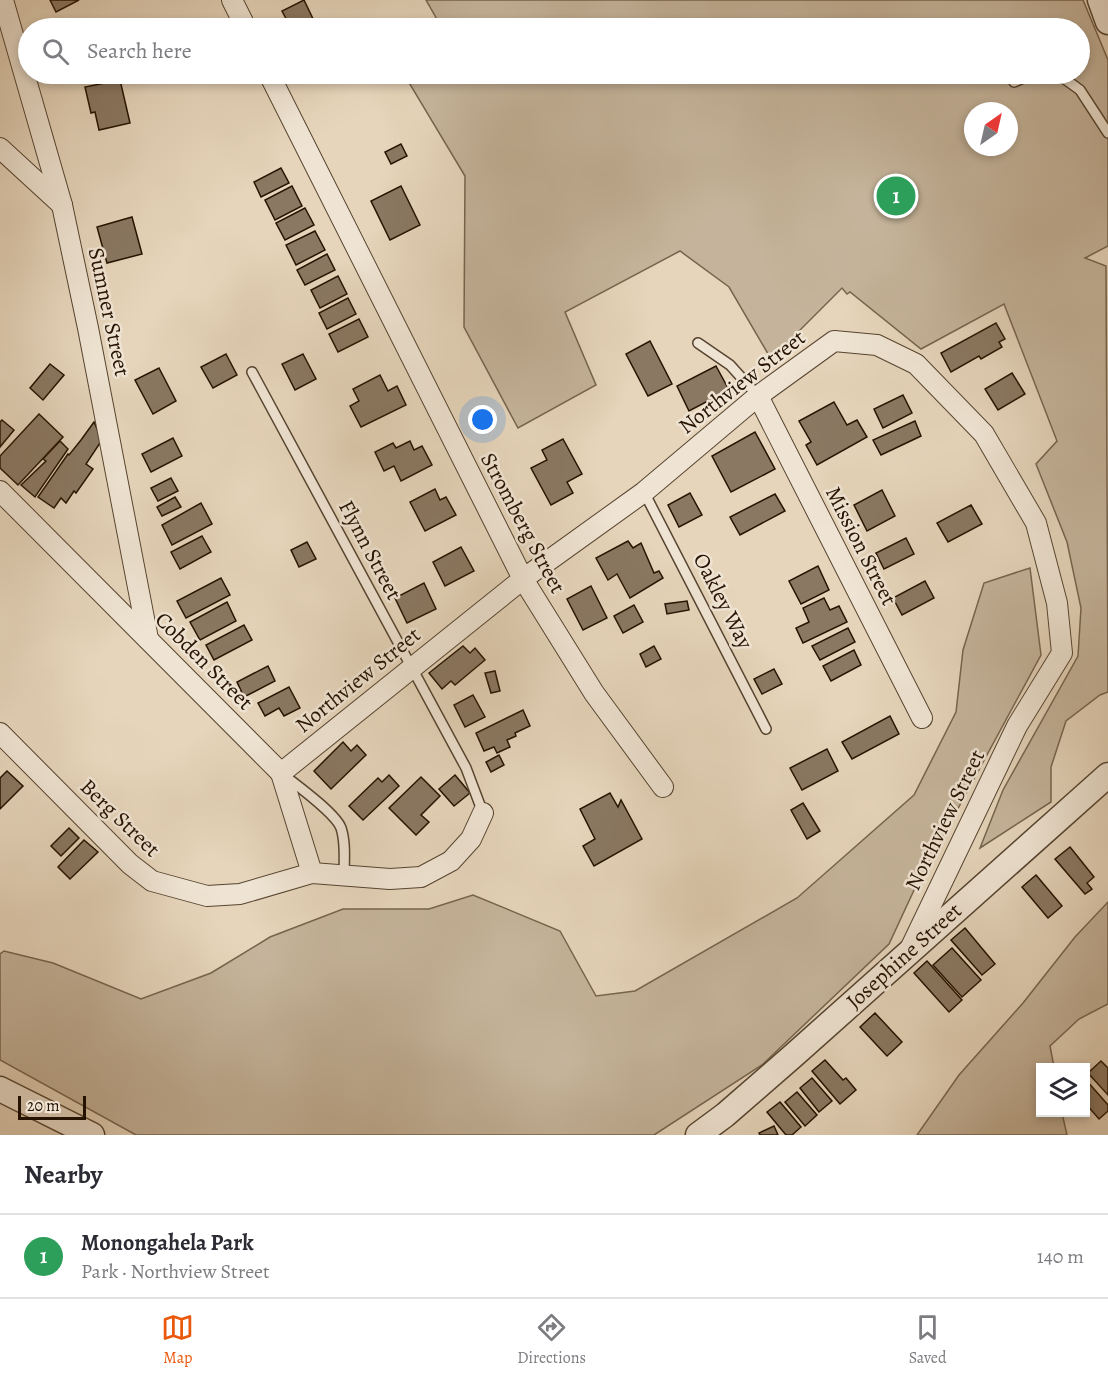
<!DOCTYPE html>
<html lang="en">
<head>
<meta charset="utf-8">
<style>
  body { margin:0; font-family:Alegreya,serif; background:#f2f2f3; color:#2b2b33 }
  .controls { position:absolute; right:18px; bottom:18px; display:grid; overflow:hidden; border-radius:0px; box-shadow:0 3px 9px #0003 }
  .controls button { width:54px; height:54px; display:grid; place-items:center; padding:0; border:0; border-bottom:2px solid #e1e1e2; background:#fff; color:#2b2b33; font:30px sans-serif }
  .compass { position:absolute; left:964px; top:102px; width:54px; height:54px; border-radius:50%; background:#fff; box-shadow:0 3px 9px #0003; rotate:34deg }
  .scale { position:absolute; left:18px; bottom:15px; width:68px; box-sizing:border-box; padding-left:6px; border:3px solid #261301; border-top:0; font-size:16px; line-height:21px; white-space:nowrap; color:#261301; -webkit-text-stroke:4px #efe4d3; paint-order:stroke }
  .you { position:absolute; left:483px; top:420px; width:21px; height:21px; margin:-15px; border:4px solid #fff; border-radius:50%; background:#1a73e8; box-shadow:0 0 0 9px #1a73e833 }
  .badge { display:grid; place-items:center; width:39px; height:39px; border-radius:50%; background:#ea580c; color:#fff; font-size:20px; font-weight:700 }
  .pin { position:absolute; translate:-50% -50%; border:3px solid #fff; box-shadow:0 2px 6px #0006 }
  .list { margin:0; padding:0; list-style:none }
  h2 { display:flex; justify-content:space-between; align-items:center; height:78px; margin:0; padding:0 24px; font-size:26px }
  h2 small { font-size:20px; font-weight:400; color:#7c7c81 }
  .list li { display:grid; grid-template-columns:39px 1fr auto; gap:18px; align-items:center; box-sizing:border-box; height:84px; padding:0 24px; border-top:2px solid #e1e1e2 }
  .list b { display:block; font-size:22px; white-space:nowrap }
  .list p { margin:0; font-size:20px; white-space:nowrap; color:#7c7c81 }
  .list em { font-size:20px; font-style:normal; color:#7c7c81 }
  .icon { flex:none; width:33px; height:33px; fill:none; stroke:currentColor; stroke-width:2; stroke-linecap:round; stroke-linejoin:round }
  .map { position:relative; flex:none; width:1108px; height:1135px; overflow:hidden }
  .search { position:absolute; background:#fff; box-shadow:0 3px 9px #0003; left:18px; right:18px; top:18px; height:66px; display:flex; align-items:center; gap:15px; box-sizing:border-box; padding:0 21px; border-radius:33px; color:#7c7c81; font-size:22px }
  .sheet { height:162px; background:#fff }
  nav { display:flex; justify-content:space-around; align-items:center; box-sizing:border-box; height:84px; border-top:2px solid #e1e1e2; background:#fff; font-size:16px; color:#7c7c81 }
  nav a { display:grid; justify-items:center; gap:3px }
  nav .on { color:#ea580c }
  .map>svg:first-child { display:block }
</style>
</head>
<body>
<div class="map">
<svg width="1108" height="1135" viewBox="0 0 1108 1135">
  <rect width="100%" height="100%" fill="#e6d5bb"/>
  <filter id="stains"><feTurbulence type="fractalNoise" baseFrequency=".00333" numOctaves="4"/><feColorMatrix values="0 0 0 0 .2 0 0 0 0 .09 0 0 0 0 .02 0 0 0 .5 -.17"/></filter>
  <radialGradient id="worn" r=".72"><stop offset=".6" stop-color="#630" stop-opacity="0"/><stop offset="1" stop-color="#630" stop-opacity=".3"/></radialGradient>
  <g fill="#c5b49b" stroke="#76644e" stroke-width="1.5" fill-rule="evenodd">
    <path d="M426 0H1083L1108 60V246L1085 258 1106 266 1108 692 1100 695 1066 721 1051 767V802L980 848 1003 790 1078 656 1081 608 1067 542 1036 464 1057 441 1004 304 921 349 850 292 847 294 842 288 771 359 729 287 680 251 565 312 596 385 518 428 464 327 465 176 408 81 411 74H1080V28H442ZM973 111H1009V147H973Z"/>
    <polygon points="1030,568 1041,655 915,888 889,944 762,1065 654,1135 136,1135 0,1060 0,954 4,951 53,963 141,999 211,973 270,937 343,909 429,909 473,895 560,931 596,996 635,991 797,898 914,795 956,712 963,650 984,583"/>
    <polygon points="1108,902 1108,1004 1079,1019 1050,1046 1054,1067 1040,1068 1040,1112 1062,1113 1067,1135 917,1135 959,1075 1023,1003 1075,937"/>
  </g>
  <g fill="#8a7862" stroke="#261301" stroke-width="1.5">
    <polygon points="50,0 79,0 56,12"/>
    <polygon points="304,0 315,23 305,28 291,28 282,11"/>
    <polygon points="120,80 130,123 99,130 95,112 91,113 85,87"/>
    <polygon points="401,144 407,156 391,164 385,152"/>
    <polygon points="281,168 289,183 261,197 254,182"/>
    <polygon points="292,186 302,206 275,220 265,200"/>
    <polygon points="401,186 420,225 390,240 371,201"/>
    <polygon points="305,208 314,225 285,240 276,223"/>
    <polygon points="132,217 142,254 107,263 97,227"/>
    <polygon points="315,231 325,250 296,265 286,245"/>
    <polygon points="327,254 335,270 305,285 297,270"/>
    <polygon points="338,276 347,294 320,308 311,290"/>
    <polygon points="348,298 356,314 327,329 319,313"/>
    <polygon points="359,319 368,337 338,352 329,334"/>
    <polygon points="996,323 1005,339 999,342 1002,347 981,359 979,356 951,372 941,353"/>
    <polygon points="650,341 672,384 648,396 626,354"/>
    <polygon points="226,354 237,375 213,388 201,367"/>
    <polygon points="303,354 316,379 295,390 282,364"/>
    <polygon points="50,364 64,375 43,400 30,388"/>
    <polygon points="716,366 729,390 689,411 677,386"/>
    <polygon points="159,368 176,401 153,414 135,380"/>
    <polygon points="1012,373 1025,394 998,410 985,389"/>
    <polygon points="380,375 388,391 397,386 406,405 361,427 350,406 359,401 353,389"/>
    <polygon points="903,395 912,413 883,428 874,409"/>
    <polygon points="834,402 847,425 857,420 867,437 817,465 806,445 811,442 799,421"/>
    <polygon points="39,414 63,437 18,485 0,468 0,456"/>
    <polygon points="2,420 14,430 0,447 0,422"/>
    <polygon points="915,421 921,436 881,455 873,440"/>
    <polygon points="94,422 102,440 86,464 93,469 76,493 74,491 66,503 61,498 54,508 38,497 68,454 69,455 81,440"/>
    <polygon points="755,432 775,469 731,492 712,456"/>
    <polygon points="173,438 182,456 151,472 142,454"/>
    <polygon points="563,439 582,474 567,482 573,493 551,505 531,468 547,460 542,450"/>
    <polygon points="60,441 68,449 35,497 21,485 46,461 43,459"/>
    <polygon points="410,441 414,450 422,446 432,465 401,481 394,466 384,471 375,452 393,443 396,448"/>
    <polygon points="171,478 178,491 158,501 151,488"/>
    <polygon points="435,489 440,500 446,497 456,515 425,531 410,502"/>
    <polygon points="882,490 895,516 867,531 854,505"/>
    <polygon points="690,493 702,515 679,527 668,505"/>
    <polygon points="775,494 785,511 740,535 730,517"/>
    <polygon points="175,497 181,507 162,516 157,507"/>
    <polygon points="201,503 212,524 172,545 162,525"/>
    <polygon points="971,505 982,524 948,542 937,523"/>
    <polygon points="202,536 211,552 180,569 171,552"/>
    <polygon points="906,538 914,554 884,569 876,553"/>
    <polygon points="628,541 633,548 641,543 654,573 659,571 663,578 630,598 617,574 608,580 596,558"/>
    <polygon points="307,542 316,559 299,567 291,550"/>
    <polygon points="461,547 474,571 445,586 433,562"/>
    <polygon points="818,566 829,590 801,604 789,581"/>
    <polygon points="221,578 230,595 186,618 177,601"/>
    <polygon points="925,581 934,598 902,615 893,598"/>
    <polygon points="424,583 436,609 407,623 395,598"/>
    <polygon points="591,586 607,618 583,630 567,599"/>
    <polygon points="824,598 830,610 839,606 847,622 803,643 796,628 809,622 803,608"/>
    <polygon points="687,601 689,610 667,614 665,604"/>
    <polygon points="227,602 236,621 200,640 190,622"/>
    <polygon points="634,605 643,622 623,633 614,616"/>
    <polygon points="244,625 252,640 214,660 206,645"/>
    <polygon points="848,628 855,642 820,660 812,646"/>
    <polygon points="463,646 470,653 475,648 485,660 455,685 451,681 442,689 429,673"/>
    <polygon points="654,646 661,659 646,667 640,654"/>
    <polygon points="854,650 861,665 831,681 823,666"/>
    <polygon points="268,666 275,681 244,697 237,682"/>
    <polygon points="774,669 782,684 762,694 754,679"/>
    <polygon points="495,671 500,691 491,693 485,673"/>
    <polygon points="289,687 300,708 284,716 279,708 265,716 258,703"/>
    <polygon points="473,695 485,717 465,727 454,705"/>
    <polygon points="523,710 530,726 515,733 516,736 507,740 510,747 497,753 494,747 484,751 476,733"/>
    <polygon points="890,716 899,734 852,759 842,742"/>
    <polygon points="343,742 351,751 357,745 366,755 331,789 314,771"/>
    <polygon points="827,749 838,771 802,790 790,768"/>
    <polygon points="499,755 504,765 491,772 486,762"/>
    <polygon points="7,771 23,786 0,809 0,778"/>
    <polygon points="389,775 399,786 363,820 349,806 378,778 382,782"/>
    <polygon points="455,775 470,793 454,806 439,789"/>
    <polygon points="421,777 440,796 421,815 429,822 416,835 389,808"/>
    <polygon points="610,793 618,807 621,800 642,839 594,866 583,846 595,839 580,809"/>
    <polygon points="803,803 820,831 807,839 791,810"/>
    <polygon points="69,828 79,838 61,856 51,846"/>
    <polygon points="84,840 98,852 70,879 58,867"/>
    <polygon points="1070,847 1094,877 1087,883 1092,889 1085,894 1055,859"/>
    <polygon points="1036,875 1062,906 1048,918 1022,887"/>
    <polygon points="965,928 995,964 982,975 951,940"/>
    <polygon points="952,948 981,980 962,997 933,965"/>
    <polygon points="927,961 962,1000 949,1012 914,973"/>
    <polygon points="875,1013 902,1042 887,1056 860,1027"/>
    <polygon points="825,1060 843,1080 846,1078 856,1090 840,1104 812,1071"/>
    <polygon points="1101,1061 1108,1068 1108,1095 1088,1073"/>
    <polygon points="812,1078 832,1101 819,1112 800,1088"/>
    <polygon points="1086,1080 1108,1105 1108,1111 1099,1119 1086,1104"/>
    <polygon points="797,1092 817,1115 805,1126 785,1102"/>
    <polygon points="780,1102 801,1127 792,1135 786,1135 767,1112"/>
    <polygon points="774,1126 778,1135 760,1135 759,1133"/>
  </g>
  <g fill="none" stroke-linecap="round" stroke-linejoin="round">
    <g stroke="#564430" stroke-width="12">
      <g id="service">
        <polyline points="1058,74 1080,90 1108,133"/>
        <polyline points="1014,82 1033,74"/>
        <polyline points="698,343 730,365 758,396"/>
        <polyline points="252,372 466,768 483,813"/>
        <polyline points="644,492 766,729"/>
        <path d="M285 776C298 786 336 814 341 828 346 843 344 861 344 876"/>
      </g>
    </g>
    <g stroke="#564430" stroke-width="22">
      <g id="minor">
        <polyline points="3,0 62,205 88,328 148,639"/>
        <polyline points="232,0 246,28"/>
        <polyline points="269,74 523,579 594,693 663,787"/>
        <polyline points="0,148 62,205"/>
        <polyline points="758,396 922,718"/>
        <polyline points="0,491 281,773"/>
        <polyline points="0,733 130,864 152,881 207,896 240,894 312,873 390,879 421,877 451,861 471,839 483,813"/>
        <polyline points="312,873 281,773 523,579 644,492 758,396 834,341 877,345 916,364 984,434 1036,523 1057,603 1062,653 1017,726 910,949"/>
      </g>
    </g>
    <g stroke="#564430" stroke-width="27">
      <g id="tertiary">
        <polyline points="1100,0 1108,22"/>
        <polyline points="0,1089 92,1135"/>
        <polyline points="698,1135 725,1115 794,1055 1108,775"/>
      </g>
    </g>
    <use href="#service" stroke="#efe4d3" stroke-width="9"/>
    <use href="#minor" stroke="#efe4d3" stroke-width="20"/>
    <use href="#tertiary" stroke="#efe4d3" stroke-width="24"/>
  </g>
  <g text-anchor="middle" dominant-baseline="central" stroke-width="5" stroke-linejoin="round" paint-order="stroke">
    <g font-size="22" fill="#261301" stroke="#efe4d3">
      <text transform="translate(109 312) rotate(78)">Sumner Street</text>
      <text transform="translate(742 382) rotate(-38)">Northview Street</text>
      <text transform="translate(523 523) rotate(62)">Stromberg Street</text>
      <text transform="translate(861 546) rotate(63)">Mission Street</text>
      <text transform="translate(370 550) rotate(62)">Flynn Street</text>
      <text transform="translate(723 601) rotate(63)">Oakley Way</text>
      <text transform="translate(204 661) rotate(45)">Cobden Street</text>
      <text transform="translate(358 680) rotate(-39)">Northview Street</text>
      <text transform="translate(120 818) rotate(44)">Berg Street</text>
      <text transform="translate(945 820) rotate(-64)">Northview Street</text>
      <text transform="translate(904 956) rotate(-42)">Josephine Street</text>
    </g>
  </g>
  <rect width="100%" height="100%" filter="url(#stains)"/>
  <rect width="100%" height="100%" fill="url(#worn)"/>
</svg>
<div class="controls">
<button><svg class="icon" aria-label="layers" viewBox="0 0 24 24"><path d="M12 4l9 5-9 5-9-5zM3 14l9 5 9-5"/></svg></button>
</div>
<svg class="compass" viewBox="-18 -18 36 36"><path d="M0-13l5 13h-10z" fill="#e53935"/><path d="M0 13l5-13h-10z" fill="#7c7c81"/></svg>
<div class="scale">20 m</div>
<div class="you"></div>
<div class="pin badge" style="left:896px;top:196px;background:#2e9e5b">1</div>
<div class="search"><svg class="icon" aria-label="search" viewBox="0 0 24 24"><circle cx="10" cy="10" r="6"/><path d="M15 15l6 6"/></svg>Search here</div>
</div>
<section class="sheet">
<h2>Nearby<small></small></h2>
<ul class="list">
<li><span class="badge" style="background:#2e9e5b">1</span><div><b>Monongahela Park</b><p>Park · Northview Street</p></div><em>140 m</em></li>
</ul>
</section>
<nav>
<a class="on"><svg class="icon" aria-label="map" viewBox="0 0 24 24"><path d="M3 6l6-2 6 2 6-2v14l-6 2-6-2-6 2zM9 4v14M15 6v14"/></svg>Map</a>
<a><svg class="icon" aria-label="directions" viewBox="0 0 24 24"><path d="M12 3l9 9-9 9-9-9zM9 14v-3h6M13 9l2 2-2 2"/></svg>Directions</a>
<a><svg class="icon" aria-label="saved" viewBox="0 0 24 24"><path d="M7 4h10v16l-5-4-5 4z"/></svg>Saved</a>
</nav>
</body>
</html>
